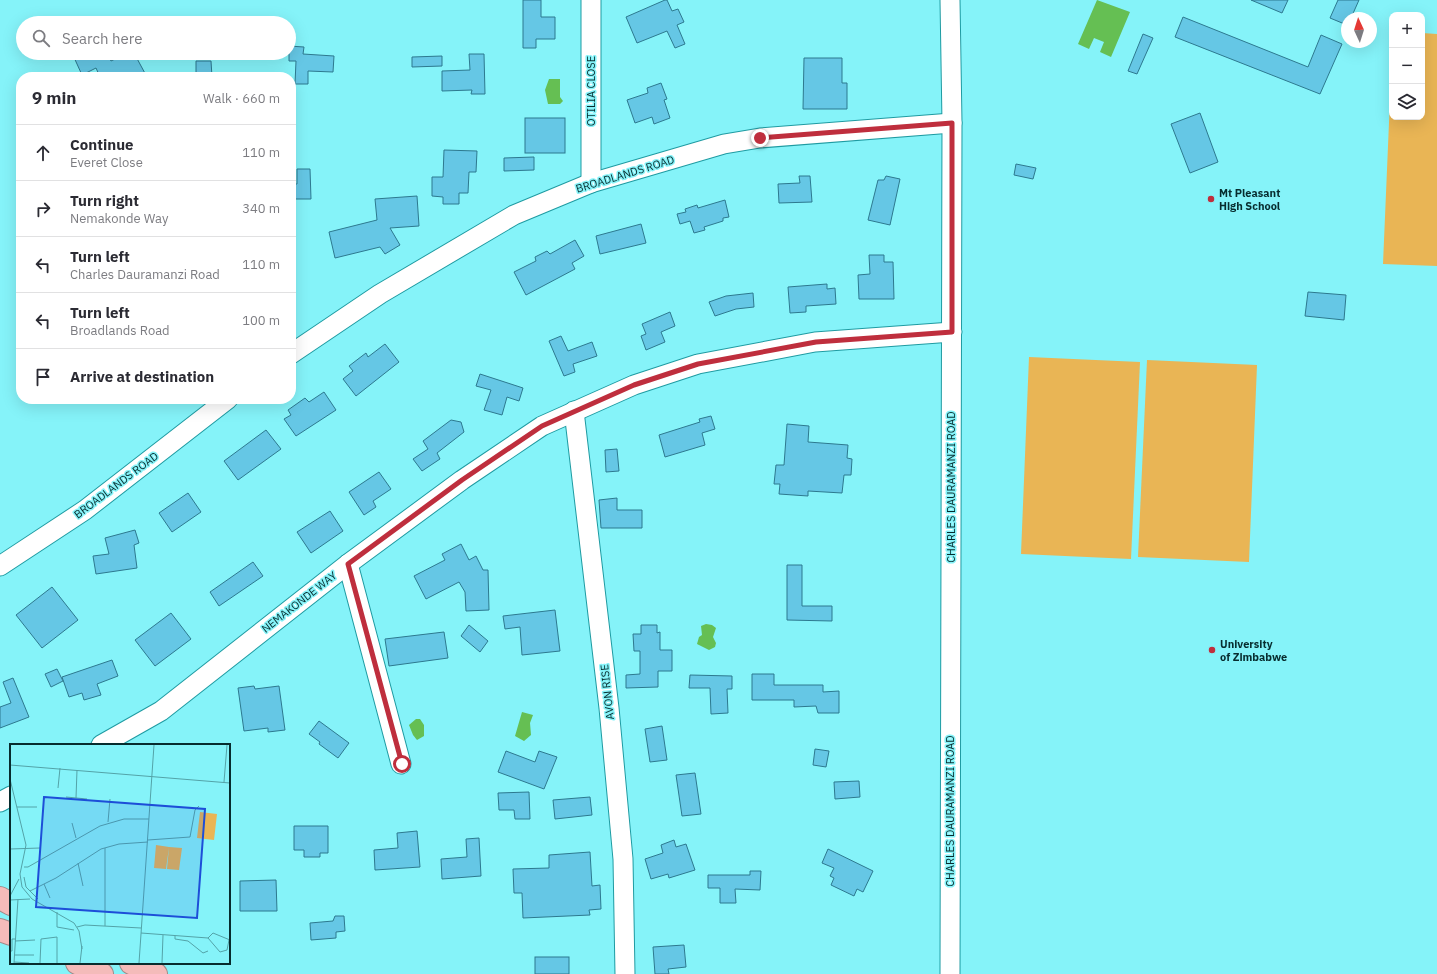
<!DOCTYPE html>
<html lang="en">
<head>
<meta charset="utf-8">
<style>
  body { margin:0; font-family:"IBM Plex Sans",sans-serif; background:#f2f2f3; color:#2b2b33 }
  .controls { position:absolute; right:12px; top:12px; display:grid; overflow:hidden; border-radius:8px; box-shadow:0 4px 16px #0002 }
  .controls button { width:36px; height:36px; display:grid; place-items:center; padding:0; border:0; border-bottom:1px solid #e1e1e2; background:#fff; color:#2b2b33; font:20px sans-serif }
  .compass { position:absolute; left:1341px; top:12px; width:36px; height:36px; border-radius:50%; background:#fff; box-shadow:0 4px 16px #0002; rotate:356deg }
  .stop { position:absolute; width:12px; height:12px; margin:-9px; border:3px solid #bf2e3d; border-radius:50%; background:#fff }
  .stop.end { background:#bf2e3d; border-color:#fff; box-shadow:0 1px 4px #0008 }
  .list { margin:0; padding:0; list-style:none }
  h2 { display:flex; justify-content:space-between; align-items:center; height:52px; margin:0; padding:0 16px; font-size:17px }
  h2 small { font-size:13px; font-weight:400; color:#7c7c81 }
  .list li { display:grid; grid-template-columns:26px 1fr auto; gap:12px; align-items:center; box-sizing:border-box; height:56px; padding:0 16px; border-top:1px solid #e1e1e2 }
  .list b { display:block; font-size:15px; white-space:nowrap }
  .list p { margin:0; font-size:13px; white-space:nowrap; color:#7c7c81 }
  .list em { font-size:13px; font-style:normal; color:#7c7c81 }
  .icon { flex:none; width:22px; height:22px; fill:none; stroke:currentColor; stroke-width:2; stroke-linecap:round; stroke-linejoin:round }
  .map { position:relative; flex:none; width:1437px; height:974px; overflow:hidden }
  .search { position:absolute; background:#fff; box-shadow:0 4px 16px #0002; left:16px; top:16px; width:280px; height:44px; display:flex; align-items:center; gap:10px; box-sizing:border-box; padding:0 14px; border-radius:22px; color:#7c7c81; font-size:15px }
  .panel { position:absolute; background:#fff; box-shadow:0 4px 16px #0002; left:16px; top:72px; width:280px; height:332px; border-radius:16px }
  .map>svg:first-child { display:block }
</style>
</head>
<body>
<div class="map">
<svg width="1437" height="974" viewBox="0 0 1437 974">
  <rect width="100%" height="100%" fill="#85f3f9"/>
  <g fill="#e9b555">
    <polygon points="1422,33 1437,34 1437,266 1383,264 1392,52 1392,117 1422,117"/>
    <polygon points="1029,357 1140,362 1131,559 1021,554"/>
    <polygon points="1147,360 1257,365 1249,562 1138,557"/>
  </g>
  <g fill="#65bf53">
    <polygon points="1097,0 1130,12 1111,57 1100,52 1104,42 1094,38 1089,49 1078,44"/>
    <polygon points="549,79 560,79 560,97 563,101 560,104 548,104 545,90"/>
    <polygon points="706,624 712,625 716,628 713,637 716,643 715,647 709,650 697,644 699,637 702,635 701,626"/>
    <polygon points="522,712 533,715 530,723 531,735 524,741 515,736"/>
    <polygon points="416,719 420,719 424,725 424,736 417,740 413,735 409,725"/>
  </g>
  <g fill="#65c7e5" stroke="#2d798f">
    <polygon points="523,0 541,0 541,17 555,17 555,39 536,39 536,48 523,48"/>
    <polygon points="665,0 667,0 672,11 678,9 684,22 677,25 685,44 675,48 667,31 637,43 626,17"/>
    <polygon points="1251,0 1288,0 1282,13"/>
    <polygon points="1338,0 1359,0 1351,18 1347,18 1347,25 1330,18"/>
    <polygon points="1183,17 1308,67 1321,35 1342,44 1320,94 1175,37"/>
    <polygon points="1143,34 1153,38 1137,74 1128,71"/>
    <polygon points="289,46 304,47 303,54 334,56 333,72 308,71 308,84 295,84 296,61 289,61"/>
    <polygon points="72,53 107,53 111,61 127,53 134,53 147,77 122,77 120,73 111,77 100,77 96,68 82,75"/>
    <polygon points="469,54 484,54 485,94 471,94 472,90 442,91 442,71 470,70"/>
    <polygon points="442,56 442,66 412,67 412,57"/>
    <polygon points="804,58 842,58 842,83 847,83 847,109 803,109"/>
    <polygon points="196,61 211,61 212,77 196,77"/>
    <polygon points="661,83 667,99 664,100 670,118 654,124 652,117 635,123 627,100 648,93 647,88"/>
    <polygon points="1200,113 1218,162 1190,173 1171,124"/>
    <rect x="525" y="118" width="40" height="35"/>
    <polygon points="444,150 477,151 476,172 469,172 468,193 459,193 459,204 443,204 443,197 432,196 432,177 443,177"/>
    <polygon points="534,157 534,170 504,171 504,158"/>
    <polygon points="1016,164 1036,168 1033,179 1014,175"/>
    <polygon points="297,169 310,169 311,199 291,199 291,184 297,184"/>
    <polygon points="799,176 810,176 812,202 779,203 778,184 800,183"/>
    <polygon points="886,176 900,179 890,225 868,220 878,180 884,180"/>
    <polygon points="417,196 419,226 390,228 400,245 385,254 380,247 335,258 329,232 377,220 375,199"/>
    <polygon points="725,200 729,217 723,218 723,221 704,227 705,230 694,233 690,221 680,224 677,214 686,212 685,209 697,205 698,208"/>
    <polygon points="641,224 646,243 600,254 596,236"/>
    <polygon points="575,240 584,256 572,263 575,269 526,295 514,272 536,261 535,257 547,251 550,254"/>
    <polygon points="869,255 884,255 884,262 893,262 894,299 859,299 858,275 870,274"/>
    <polygon points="827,284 827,289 835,288 836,304 806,306 806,312 790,313 788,287"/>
    <polygon points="1308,292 1346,295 1344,320 1305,316"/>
    <polygon points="753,293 754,307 736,309 715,316 709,302 726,296"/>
    <polygon points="670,312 675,326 661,332 665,342 646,350 641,336 646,334 642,324"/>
    <polygon points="561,336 568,351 592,342 597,356 573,364 575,372 564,376 549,341"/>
    <polygon points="385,344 399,362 356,396 343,379 353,371 349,366 366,353 368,357"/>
    <polygon points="480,374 523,388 519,401 507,397 502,415 484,410 491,390 476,386"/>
    <polygon points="324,392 336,410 296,436 284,419 291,415 288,410 305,398 309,402"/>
    <polygon points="711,416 715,429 702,433 705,445 665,457 659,435 700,422 699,419"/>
    <polygon points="451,420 461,422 464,432 437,453 440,459 422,471 413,459 428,449 423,441"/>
    <polygon points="787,424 809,426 808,442 848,445 847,458 852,459 851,475 844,475 842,493 808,491 808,496 779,494 780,484 774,484 776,465 784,465"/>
    <polygon points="266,430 281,449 238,480 224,461"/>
    <polygon points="617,449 619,471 606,472 605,450"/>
    <polygon points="379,472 391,489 373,501 376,507 364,515 349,492"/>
    <polygon points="188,493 201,512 172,532 159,513"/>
    <polygon points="617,498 617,510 642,510 642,528 601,528 599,500"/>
    <polygon points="330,511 343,531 311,553 297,532"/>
    <polygon points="135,530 139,543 134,545 137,568 96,574 93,556 109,554 105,538"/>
    <polygon points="461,544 469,560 476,556 483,570 488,570 489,610 466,611 465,592 459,582 426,599 414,576 445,560 442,554"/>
    <polygon points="253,562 263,576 219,606 210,592"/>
    <polygon points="787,565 802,565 802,606 832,606 832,621 787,620"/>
    <polygon points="52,587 78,620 42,648 16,615"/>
    <polygon points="555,610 560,651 522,655 520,627 505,629 503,616"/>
    <polygon points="171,613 191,639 155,666 135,640"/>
    <polygon points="469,625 488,641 480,652 461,636"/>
    <polygon points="641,625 657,625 657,633 660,632 660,650 672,650 672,671 658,671 658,687 626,688 626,675 640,674 640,651 634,651 633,634 641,634"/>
    <polygon points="444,632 448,658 389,666 385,639"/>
    <polygon points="112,660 118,676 97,684 101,695 84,700 82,693 69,697 62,677"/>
    <polygon points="57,669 63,681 51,687 45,674"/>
    <polygon points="752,674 774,674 774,685 823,685 823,692 839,691 839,713 818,713 816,706 794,707 794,700 752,700"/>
    <polygon points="690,675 732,676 732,689 727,689 728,713 711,714 710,688 689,688"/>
    <polygon points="13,678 29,717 0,728 0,707 11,703 3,682"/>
    <polygon points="254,686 255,689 279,686 285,730 268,732 268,728 244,731 238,688"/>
    <polygon points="319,721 349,743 338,758 319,744 320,742 309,734"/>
    <polygon points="662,726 667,760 650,762 645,729"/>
    <polygon points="815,749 829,751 826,767 813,765"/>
    <polygon points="506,751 535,762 539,751 557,757 544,789 498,772"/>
    <polygon points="695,773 701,814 682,816 676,775"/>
    <polygon points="859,781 860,797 835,799 834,782"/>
    <polygon points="529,792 530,819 515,819 514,810 499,810 498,793"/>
    <polygon points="590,797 592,815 555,819 553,800"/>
    <polygon points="294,826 328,826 328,853 320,853 320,857 304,857 304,850 294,850"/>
    <polygon points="417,831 420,867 375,870 374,850 398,848 397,833"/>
    <polygon points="479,838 481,876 442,879 441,859 467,857 466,839"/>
    <polygon points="674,840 676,847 686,844 695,870 669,878 668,874 651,879 645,859 663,853 661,845"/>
    <polygon points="828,849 873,871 863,892 857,889 854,896 831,885 834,878 830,876 834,868 822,863"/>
    <polygon points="590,852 592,886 600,885 601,909 589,910 590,915 523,918 522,893 514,893 513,869 549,868 549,855"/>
    <polygon points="750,871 761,871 760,890 735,889 736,903 720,903 720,888 708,888 708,875 750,875"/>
    <polygon points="276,880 277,911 240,911 240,881"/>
    <polygon points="335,916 344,916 345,931 336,932 336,938 311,940 310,923 333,921"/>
    <polygon points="684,945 686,967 668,969 669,974 655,974 653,947"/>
    <rect x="535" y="957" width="34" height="17"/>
  </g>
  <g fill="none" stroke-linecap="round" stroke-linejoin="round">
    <g stroke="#1f9ba2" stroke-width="21">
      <g id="minor">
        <polyline points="591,183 591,0"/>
        <polyline points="291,354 380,294 514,215 591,183 724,144 760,138 952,123"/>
        <polyline points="574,411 609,708 623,859 625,974"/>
        <polyline points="348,564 401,764"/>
        <polyline points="0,566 85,510 228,399"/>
        <polyline points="101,745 161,711 348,564 462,480 542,426 634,385 698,364 815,342 952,332"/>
        <polyline points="0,802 11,796"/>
        <polyline points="950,974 952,123 950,0"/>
      </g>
    </g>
    <g stroke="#a18989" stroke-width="24">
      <g id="highway">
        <polyline points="0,898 11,904"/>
        <polyline points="0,930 11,934"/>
        <polyline points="77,963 102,974"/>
        <polyline points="131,963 156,974"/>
      </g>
    </g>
    <use href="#minor" stroke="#fff" stroke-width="19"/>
    <use href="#highway" stroke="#f4bbba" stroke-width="22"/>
  </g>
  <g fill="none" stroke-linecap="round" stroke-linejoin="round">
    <polyline stroke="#bf2e3d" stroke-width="5" points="402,764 348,564 462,480 542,426 634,385 698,364 816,342 952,332 952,123 760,138"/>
  </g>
  <g fill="#bf2e3d" stroke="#85f3f9" stroke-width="1.5">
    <circle cx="1211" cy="199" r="4"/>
    <circle cx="1212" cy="650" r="4"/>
  </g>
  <g text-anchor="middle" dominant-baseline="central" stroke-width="3" stroke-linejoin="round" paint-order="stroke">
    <g font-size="11" fill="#072c2e" stroke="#85f3f9">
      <text transform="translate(591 91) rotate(-90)">OTILIA CLOSE</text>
      <text transform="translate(625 174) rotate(-17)">BROADLANDS ROAD</text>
      <text transform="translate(116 485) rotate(-37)">BROADLANDS ROAD</text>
      <text transform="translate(951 487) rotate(-90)">CHARLES DAURAMANZI ROAD</text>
      <text transform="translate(299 602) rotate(-38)">NEMAKONDE WAY</text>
      <text transform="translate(607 692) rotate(-96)">AVON RISE</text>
      <text transform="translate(950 811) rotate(-90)">CHARLES DAURAMANZI ROAD</text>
    </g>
    <g font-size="11" font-weight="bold" fill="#072c2e" stroke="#85f3f9" text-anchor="start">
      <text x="1219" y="193">Mt Pleasant<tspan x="1219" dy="13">High School</tspan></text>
      <text x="1220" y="644">University<tspan x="1220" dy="13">of Zimbabwe</tspan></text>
    </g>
  </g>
  <g transform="translate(10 744)">
    <rect width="220" height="220" fill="#85f3f9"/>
    <path d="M190 68 207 70 204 96 187 94ZM146 101 159 103 156 125 144 124ZM159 103 172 104 169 126 157 125Z" fill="#e9b555"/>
    <path fill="none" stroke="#53a3a8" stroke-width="1" d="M0 21 220 39M0 35 16 101 10 130 12 143 22 155 64 179 69 187 72 205M214 38 217 1M48 44 50 24M56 53 77 55M66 54 67 26M7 63H27M98 78 100 55M62 79 66 94M138 96 180 93 185 66 189 62M95 104V182M0 105 30 104M68 119 73 142M14 123H18L90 82 114 75H139M14 133 16 143 28 155M34 140 40 154M20 147 46 134 91 105 109 100 138 98M0 152 9 135M0 156 20 155M47 168V183L64 186M67 183 75 181 131 184M131 189 198 194 210 208 217 206 219 196M165 192V195L178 197 193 209 198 207M198 194 203 189 220 196M5 197 25 196M0 207H2V195H6M4 211H24M4 218 19 219M4 219 8 155M30 219 31 195 47 193V219M70 219 72 202M129 219 144 1M152 219 153 191"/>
    <path fill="#1d4ed8" fill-opacity="0.15" stroke="#1d4ed8" stroke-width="2" d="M34 53 195 65 187 174 26 163Z"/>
    <rect width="220" height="220" fill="none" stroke="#072c2e" stroke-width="2"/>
  </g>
</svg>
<div class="controls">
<button>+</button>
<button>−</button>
<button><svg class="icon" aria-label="layers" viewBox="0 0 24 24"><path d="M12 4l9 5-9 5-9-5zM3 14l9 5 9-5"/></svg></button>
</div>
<svg class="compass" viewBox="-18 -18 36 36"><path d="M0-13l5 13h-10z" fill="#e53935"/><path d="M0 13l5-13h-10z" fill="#7c7c81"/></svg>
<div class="stop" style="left:402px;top:764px"></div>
<div class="stop end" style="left:760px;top:138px"></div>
<div class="search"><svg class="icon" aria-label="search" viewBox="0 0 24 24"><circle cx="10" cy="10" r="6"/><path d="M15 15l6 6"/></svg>Search here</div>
<section class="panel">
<h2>9 min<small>Walk · 660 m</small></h2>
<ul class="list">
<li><svg class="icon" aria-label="ahead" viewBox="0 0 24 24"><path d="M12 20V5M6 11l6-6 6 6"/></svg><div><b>Continue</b><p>Everet Close</p></div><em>110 m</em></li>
<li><svg class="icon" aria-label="right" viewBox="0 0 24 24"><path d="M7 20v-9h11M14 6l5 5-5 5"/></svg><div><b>Turn right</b><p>Nemakonde Way</p></div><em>340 m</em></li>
<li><svg class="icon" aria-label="left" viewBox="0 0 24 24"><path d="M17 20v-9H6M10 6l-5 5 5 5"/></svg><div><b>Turn left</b><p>Charles Dauramanzi Road</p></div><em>110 m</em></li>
<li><svg class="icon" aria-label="left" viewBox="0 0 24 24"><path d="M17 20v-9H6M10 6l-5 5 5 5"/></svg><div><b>Turn left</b><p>Broadlands Road</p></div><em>100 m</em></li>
<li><svg class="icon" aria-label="arrive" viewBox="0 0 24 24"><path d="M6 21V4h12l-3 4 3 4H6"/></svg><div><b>Arrive at destination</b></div></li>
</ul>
</section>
</div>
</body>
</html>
